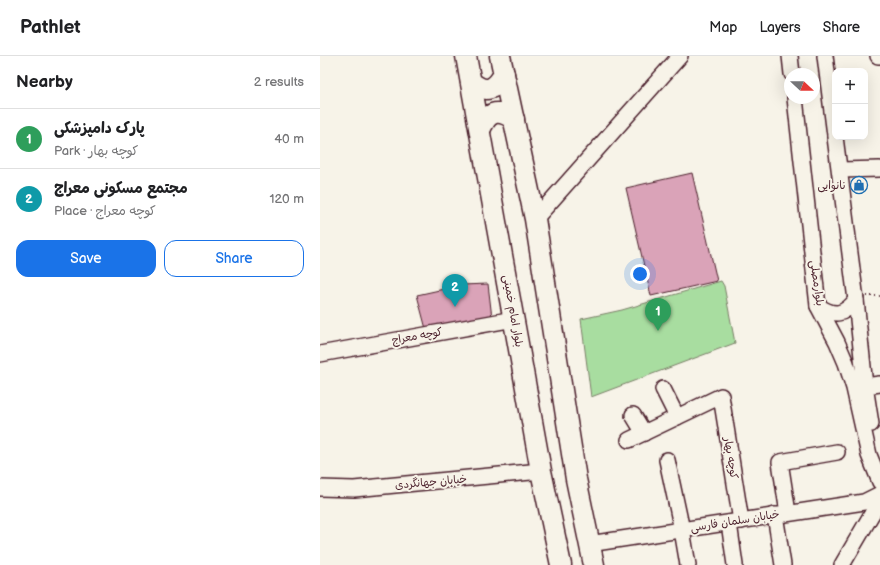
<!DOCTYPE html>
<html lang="en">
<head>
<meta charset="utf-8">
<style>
  body { margin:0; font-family:"Balsamiq Sans","Playpen Sans Arabic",sans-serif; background:#f2f2f2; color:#202124 }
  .controls { position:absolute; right:12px; top:12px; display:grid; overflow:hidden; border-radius:8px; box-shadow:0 4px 16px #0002 }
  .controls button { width:36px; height:36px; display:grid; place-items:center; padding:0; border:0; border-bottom:1px solid #e0e0e0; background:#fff; color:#202124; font:20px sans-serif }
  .compass { position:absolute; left:464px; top:12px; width:36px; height:36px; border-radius:50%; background:#fff; box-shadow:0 4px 16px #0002; rotate:112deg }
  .you { position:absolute; left:320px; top:218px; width:14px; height:14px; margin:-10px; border:3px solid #fff; border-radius:50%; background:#1a73e8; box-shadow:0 0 0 6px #1a73e833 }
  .badge { display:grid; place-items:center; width:26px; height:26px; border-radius:50%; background:#1a73e8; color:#fff; font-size:13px; font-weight:700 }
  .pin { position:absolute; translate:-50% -33px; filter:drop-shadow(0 1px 2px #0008) }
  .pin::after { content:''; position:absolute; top:21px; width:14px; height:12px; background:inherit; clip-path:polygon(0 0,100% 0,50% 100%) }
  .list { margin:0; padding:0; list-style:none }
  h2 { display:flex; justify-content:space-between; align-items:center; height:52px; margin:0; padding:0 16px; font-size:17px }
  h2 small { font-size:13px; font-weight:400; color:#757577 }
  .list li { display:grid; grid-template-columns:26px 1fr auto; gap:12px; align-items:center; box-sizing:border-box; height:60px; padding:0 16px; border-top:1px solid #e0e0e0 }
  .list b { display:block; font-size:15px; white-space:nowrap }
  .list p { margin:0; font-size:13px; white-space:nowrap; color:#757577 }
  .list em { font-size:13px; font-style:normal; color:#757577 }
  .actions { display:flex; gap:8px; padding:12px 16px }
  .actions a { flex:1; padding:9px 0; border:1px solid #1a73e8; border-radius:12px; text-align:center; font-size:14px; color:#1a73e8 }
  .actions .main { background:#1a73e8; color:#fff }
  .map { position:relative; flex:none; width:560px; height:509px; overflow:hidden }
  header { display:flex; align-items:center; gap:24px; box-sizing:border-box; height:56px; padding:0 20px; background:#fff; border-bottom:1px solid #e0e0e0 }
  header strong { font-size:19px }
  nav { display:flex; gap:22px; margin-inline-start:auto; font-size:14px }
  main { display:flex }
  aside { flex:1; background:#fff }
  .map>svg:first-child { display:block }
</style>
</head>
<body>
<header>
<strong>Pathlet</strong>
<nav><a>Map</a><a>Layers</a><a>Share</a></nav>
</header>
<main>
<aside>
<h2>Nearby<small>2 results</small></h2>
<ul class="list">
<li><span class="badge" style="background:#2e9e5b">1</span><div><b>پارک دامپزشکی</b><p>Park · کوچه بهار</p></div><em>40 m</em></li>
<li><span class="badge" style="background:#0f9aa8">2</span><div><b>مجتمع مسکونی معراج</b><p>Place · کوچه معراج</p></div><em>120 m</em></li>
</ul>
<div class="actions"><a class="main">Save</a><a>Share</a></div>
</aside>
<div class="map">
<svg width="560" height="509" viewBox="0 0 560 509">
  <rect width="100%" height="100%" fill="#f7f3e8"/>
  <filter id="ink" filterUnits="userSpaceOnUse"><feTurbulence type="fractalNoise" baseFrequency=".025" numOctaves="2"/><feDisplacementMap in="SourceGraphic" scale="8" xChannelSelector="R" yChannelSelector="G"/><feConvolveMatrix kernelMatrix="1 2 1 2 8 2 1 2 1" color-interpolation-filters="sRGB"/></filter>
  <g filter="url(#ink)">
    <polygon fill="#a8dda0" stroke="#797e66" points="401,225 404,230 415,287 271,341 261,263 302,254"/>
    <g fill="#daa3b8" stroke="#4a1f2b">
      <polygon points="372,117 397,225 331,240 306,132"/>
      <polygon points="168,228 172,262 106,273 97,239 142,229"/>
    </g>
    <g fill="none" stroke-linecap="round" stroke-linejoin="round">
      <g stroke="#4a1f2b" stroke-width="18">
        <g id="minor">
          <polyline points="470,0 472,18"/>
          <polyline points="505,0 515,79"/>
          <polyline points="558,0 560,0"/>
          <polyline points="475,42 498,250 517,286 526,307 534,332 549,399 560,426"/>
          <polyline points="515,81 536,244 545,330 551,368"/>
          <polyline points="520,114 560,113"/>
          <polyline points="215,163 360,0"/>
          <path d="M498 250C515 261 524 259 536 244"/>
          <polyline points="0,298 194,263"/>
          <polyline points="545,330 560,328"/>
          <polyline points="343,333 357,361"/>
          <polyline points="313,359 324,377"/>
          <polyline points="309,384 401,340 421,465"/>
          <polyline points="347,404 362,474 368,509"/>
          <polyline points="0,432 34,433 221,415"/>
          <polyline points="468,457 460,406 517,396"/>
          <polyline points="455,459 463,509"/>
          <polyline points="409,467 415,509"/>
          <polyline points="269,488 544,446 560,438"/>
          <polyline points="522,509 560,444"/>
        </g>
      </g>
      <g stroke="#4a1f2b" stroke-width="23">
        <g id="major">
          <polyline points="146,0 221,415 241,509"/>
          <polyline points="180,0 215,163 256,423 274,509"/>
          <path d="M151 26C166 38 175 34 184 18"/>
          <path d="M160 74C168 56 176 52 194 63"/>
        </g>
      </g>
      <polyline stroke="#4a1f2b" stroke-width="2" stroke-dasharray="1 3" stroke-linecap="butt" points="547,240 560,240"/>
      <use href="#minor" stroke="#f7f3e8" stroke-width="15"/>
      <use href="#major" stroke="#f7f3e8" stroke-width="20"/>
    </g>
  </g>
  <defs>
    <g id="shop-ring" transform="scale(0.9)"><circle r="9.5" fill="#f7f3e8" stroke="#1f6fb2" stroke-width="1.5"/><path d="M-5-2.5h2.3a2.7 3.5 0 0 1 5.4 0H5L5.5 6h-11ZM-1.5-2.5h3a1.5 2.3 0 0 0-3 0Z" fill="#1f6fb2"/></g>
  </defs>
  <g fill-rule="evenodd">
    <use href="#shop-ring" x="539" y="129"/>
  </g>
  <g text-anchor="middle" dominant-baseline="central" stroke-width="4" stroke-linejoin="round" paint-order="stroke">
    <g font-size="11" fill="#4a1f2b" stroke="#f7f3e8" text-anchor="end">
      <text x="526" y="129">نانوایی</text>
    </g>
    <g font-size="11" fill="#4a1f2b" stroke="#f7f3e8">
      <text transform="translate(497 227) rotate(82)">بلوارمصلی</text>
      <text transform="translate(193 255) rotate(80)">بلوار امام خمینی</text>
      <text transform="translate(97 280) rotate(-10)">کوچه معراج</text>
      <text transform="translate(411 402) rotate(81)">کوچه بهار</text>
      <text transform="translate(111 426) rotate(-5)">خیابان جهانگردی</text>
      <text transform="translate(415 465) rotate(-9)">خیابان سلمان فارسی</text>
    </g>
  </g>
</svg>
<div class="controls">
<button>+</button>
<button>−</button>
</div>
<svg class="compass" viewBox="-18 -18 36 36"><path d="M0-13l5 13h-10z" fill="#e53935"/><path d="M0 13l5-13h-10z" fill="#757577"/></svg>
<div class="you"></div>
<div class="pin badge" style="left:338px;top:275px;background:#2e9e5b">1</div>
<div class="pin badge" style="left:135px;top:251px;background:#0f9aa8">2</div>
</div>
</main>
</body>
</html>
